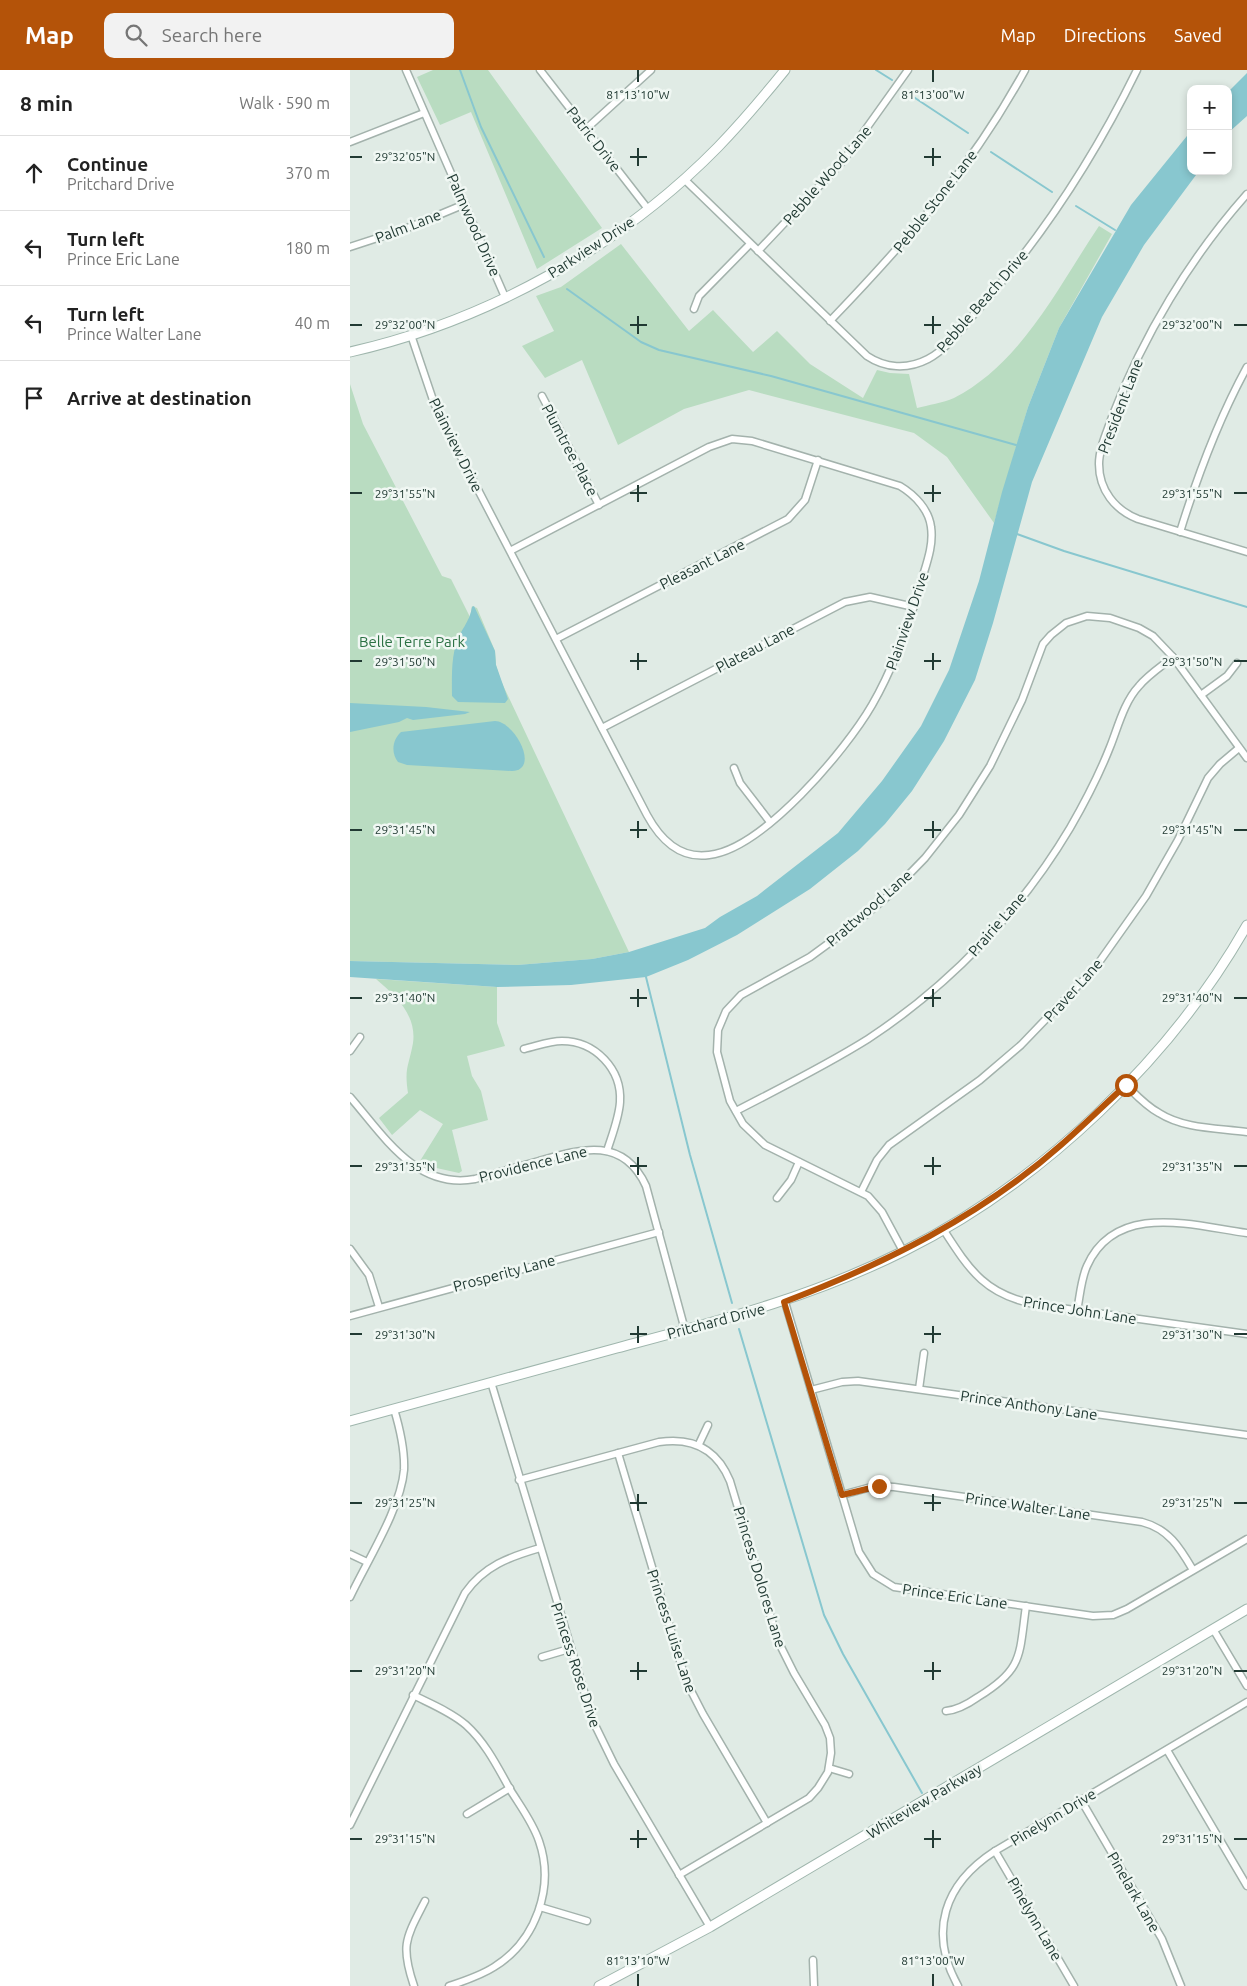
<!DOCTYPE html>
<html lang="en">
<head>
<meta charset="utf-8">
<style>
  body { margin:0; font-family:Ubuntu,sans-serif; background:#f2f2f2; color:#222 }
  .controls { position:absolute; right:15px; top:15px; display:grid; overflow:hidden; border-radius:10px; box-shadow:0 2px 8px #0003 }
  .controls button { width:45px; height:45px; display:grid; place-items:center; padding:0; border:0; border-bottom:1px solid #e0e0e0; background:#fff; color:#222; font:25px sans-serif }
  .stop { position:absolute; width:15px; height:15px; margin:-11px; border:4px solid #b45309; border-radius:50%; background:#fff }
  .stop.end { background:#b45309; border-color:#fff; box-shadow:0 1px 5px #0008 }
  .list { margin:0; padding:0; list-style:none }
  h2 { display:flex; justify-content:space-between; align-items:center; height:65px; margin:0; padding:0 20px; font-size:21px }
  h2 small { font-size:16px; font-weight:400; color:#767676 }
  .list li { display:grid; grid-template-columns:32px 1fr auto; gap:15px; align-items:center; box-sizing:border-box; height:75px; padding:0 20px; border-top:1px solid #e0e0e0 }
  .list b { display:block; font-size:19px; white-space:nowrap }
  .list p { margin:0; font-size:16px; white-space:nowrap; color:#767676 }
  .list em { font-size:16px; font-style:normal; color:#767676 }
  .icon { flex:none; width:28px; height:28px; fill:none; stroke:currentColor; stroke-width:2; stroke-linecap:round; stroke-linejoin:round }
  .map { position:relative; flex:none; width:897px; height:1916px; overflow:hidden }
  header { display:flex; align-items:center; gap:30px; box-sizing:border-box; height:70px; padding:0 25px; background:#b45309; color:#fff }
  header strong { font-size:24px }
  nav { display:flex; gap:28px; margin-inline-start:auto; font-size:18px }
  .search { width:350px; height:45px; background:#f2f2f2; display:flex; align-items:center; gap:12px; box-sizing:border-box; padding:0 18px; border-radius:10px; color:#767676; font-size:19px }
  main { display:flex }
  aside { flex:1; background:#fff }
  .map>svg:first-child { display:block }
</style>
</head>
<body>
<header>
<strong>Map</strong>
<div class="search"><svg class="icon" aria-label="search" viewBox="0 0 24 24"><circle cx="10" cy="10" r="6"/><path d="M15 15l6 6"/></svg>Search here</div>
<nav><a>Map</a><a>Directions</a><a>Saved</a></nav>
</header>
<main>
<aside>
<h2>8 min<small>Walk · 590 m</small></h2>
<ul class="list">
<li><svg class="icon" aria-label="ahead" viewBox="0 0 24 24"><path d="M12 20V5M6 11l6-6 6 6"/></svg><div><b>Continue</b><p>Pritchard Drive</p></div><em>370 m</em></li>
<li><svg class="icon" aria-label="left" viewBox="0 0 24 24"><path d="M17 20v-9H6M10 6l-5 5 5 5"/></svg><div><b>Turn left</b><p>Prince Eric Lane</p></div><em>180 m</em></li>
<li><svg class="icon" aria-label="left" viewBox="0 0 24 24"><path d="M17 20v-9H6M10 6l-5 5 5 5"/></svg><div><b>Turn left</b><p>Prince Walter Lane</p></div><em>40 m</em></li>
<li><svg class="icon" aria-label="arrive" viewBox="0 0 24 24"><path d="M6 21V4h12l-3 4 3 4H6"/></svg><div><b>Arrive at destination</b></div></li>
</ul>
</aside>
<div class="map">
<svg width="897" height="1916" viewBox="0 0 897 1916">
  <rect width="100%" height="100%" fill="#e0ebe5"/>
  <g fill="#b9dcc1">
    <polygon points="83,0 138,0 252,158 187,199 121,42 90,55 67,7"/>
    <path d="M749 156 762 164 709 258 678 337 644 453 597 387 564 363 399 320 334 339 268 375 232 290 195 308 172 276 204 261 186 226 211 217 271 174 339 261 363 240 403 282 427 261 460 294 513 328 527 300 540 303 559 304 567 338C578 335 593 333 604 328 671 294 708 217 749 156Z"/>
    <polygon points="0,314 13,354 92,506 101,509 120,547 122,536 127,538 145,581 146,595 151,611 279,882 242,889 167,895 0,891"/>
    <path d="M26 909 147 917V953L155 976 117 986 122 1006 131 1021 138 1050 102 1060 112 1101 109 1103 82 1097 70 1091 93 1054 70 1040 42 1065 29 1048 58 1023C54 997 59 996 63 973 67 945 45 925 26 909Z"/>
  </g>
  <g fill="#88c7cf">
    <polygon points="897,3 897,46 878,63 878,22"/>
    <polygon points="841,61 841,101 849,101 794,175 752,247 682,412 643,553 625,610 594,671 562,721 535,754 508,781 460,819 387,865 338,890 296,907 221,915 147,917 0,907 0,891 167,895 242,889 279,882 355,858 370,847 407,826 488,763 532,711 571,656 599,600 629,511 652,422 678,337 709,258 781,135"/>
    <path d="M124 536 145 581 146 595 158 629 155 633 108 632 102 626C102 609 101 591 106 574 110 560 120 552 122 537Z"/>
    <polygon points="0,633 76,637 120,642 115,644 63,650 57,648 49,652 0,662"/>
    <path d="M145 651C164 651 191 700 162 701L57 695 48 692C41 683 42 670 51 662Z"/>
  </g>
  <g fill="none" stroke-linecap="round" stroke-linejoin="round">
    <g stroke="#88c7cf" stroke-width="2">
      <polyline points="110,0 131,57 194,187"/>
      <polyline points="526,0 542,10"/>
      <polyline points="556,22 618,63"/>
      <polyline points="641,82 702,122"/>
      <polyline points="726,136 765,160"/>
      <polyline points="217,219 291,272 309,280 421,306 666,375"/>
      <polyline points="667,464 714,481 897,537"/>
      <polyline points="296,907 340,1085 382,1233"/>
      <polyline points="389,1259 474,1545 493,1584 572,1723"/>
    </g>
    <g stroke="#a3b2ac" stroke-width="9">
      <g id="street">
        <polyline points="56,0 155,227"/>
        <polyline points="190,0 298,139"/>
        <polyline points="236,59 301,0"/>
        <polyline points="0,72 74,43"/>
        <path d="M334 109 517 286C535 298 557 300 578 289 597 279 612 258 626 242 691 169 744 88 787 0"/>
        <path d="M897 124C840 188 793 266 762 347 757 362 749 378 749 394 749 420 765 440 788 449L897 482"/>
        <polyline points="0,177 55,159 115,134"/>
        <polyline points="408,181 493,91 558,0"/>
        <polyline points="344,239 349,226 400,174"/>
        <path d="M480 251C556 172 622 97 675 0"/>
        <path d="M61 265 84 333 97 360 297 745C310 769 330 789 359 785 413 779 496 680 522 635 544 597 558 557 570 516 575 497 584 477 581 457 579 440 565 425 550 416L402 371 382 369 359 377 160 481"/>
        <polyline points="192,326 249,435"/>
        <path d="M830 462C848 404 868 350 897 297"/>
        <polyline points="206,569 438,449 455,430 468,390"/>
        <polyline points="851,625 877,606 887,593"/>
        <polyline points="252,658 495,532 520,527 564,537"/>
        <polyline points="384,698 390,713 420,752"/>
        <path d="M174 979C187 976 199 971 212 971 245 971 272 999 270 1032 269 1048 262 1065 257 1081"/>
        <polyline points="0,981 10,967"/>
        <path d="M776 1015C786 1025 796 1036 809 1043 834 1059 868 1058 897 1062"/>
        <path d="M0 1027C34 1066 66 1120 125 1109 146 1103 167 1097 189 1091 231 1079 273 1066 296 1116L335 1260"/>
        <path d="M386 1041C430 1018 475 996 518 969 600 915 670 842 720 758 735 732 749 705 760 677 768 657 774 632 789 616 798 605 812 596 823 587"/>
        <polyline points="511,1122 527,1090 539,1075 630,1010 671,975 745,898 796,826 828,770 858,708 870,694 889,678"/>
        <polyline points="427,1128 441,1110 449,1092"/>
        <path d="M593 1159C620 1201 636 1226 689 1235L897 1264"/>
        <polyline points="0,1179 19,1205 29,1237"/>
        <polyline points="553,1181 532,1142 518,1126 415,1075 393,1054 380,1031 367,982 368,960 376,941 391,925 460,887 501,857 538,826 575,788 609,745 640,696 672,630 693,574 701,565 716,553 737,546 760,548 789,558 803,566 823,587 897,688"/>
        <polyline points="435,1232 509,1482 523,1504 544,1517 743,1546 763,1545 777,1539 897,1469"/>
        <path d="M727 1241C730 1226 731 1209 737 1196 766 1131 844 1156 897 1163"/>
        <polyline points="0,1246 309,1162"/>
        <polyline points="141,1312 243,1651 264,1694 360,1857"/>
        <polyline points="569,1319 574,1283"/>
        <polyline points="461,1320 492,1312 508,1311 897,1365"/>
        <polyline points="349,1374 358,1355"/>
        <polyline points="268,1383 336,1611 353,1644 417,1753"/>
        <path d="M169 1410 309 1372C343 1367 367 1379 380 1411L428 1571 444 1603 475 1655 480 1668 481 1683 478 1702 468 1718 459 1728 329 1805"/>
        <path d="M492 1425 525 1416 544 1417 792 1452C819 1459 830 1478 843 1500"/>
        <polyline points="0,1484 17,1492"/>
        <path d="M0 1527C17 1491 51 1438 54 1400 55 1379 50 1359 44 1339"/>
        <polyline points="863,1559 897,1616"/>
        <polyline points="192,1587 219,1579"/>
        <path d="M63 1625C81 1634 101 1642 116 1655 136 1673 148 1698 161 1721 171 1737 183 1753 189 1771 205 1817 186 1871 144 1897 130 1906 114 1911 99 1916"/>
        <path d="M596 1641C608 1640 618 1634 628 1627 674 1599 669 1585 676 1536"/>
        <polyline points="817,1680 897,1816"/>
        <polyline points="479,1698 499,1704"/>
        <polyline points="731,1730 812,1869 831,1916"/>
        <polyline points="117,1744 160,1718"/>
        <path d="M0 1755 115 1523C134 1496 159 1487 190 1478"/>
        <polyline points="645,1781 724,1916"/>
        <polyline points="190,1837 237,1851"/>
        <polyline points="463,1890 464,1916"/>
        <path d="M64 1916C50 1875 56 1868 75 1831"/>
        <path d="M608 1916C578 1862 594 1814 645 1781L897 1632"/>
      </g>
    </g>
    <g stroke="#9fb6ad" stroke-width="11">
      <g id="secondary">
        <path d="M0 282C137 251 270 177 368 77 392 52 414 26 435 0"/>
        <path d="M0 1351C89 1327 178 1302 267 1278 368 1251 460 1228 554 1181 692 1112 821 989 897 855"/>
        <polyline points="249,1916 360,1857 897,1539"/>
      </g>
    </g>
    <use href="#street" stroke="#fff" stroke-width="6"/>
    <use href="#secondary" stroke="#fff" stroke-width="9"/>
  </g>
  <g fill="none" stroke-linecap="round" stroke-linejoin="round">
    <path stroke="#b45309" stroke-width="6" d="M529 1416 492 1425 434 1232C534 1194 631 1146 711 1075 733 1056 754 1035 776 1015"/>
  </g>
  <path fill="none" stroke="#213a33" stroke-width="2" d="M288 0V12M583 0V12M288 78V96M583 78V96M0 87H12M280 87H297M574 87H591M288 246V264M583 246V264M0 255H12M280 255H297M574 255H591M884 255H897M288 415V432M583 415V432M0 423H12M280 423H297M574 423H591M884 423H897M288 583V600M583 583V600M0 591H12M280 591H297M574 591H591M884 591H897M288 751V768M583 751V768M0 760H12M280 760H297M574 760H591M884 760H897M288 919V937M583 919V937M0 928H12M280 928H297M574 928H591M884 928H897M288 1087V1105M583 1087V1105M0 1096H12M280 1096H297M574 1096H591M884 1096H897M288 1256V1273M583 1256V1273M0 1264H12M280 1264H297M574 1264H591M884 1264H897M288 1424V1441M583 1424V1441M0 1433H12M280 1433H297M574 1433H591M884 1433H897M288 1592V1610M583 1592V1610M0 1601H12M280 1601H297M574 1601H591M884 1601H897M288 1760V1778M583 1760V1778M0 1769H12M280 1769H297M574 1769H591M884 1769H897M288 1904V1916M583 1904V1916"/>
  <g text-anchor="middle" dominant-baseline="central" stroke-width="5" stroke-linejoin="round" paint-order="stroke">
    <g font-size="15" fill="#213a33" stroke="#f0f7f3">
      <text transform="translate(244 69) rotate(52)">Patric Drive</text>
      <text transform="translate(477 105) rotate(-49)">Pebble Wood Lane</text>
      <text transform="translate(585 131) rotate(-52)">Pebble Stone Lane</text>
      <text transform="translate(124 155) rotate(66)">Palmwood Drive</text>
      <text transform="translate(58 156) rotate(-21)">Palm Lane</text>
      <text transform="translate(241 177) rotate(-33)">Parkview Drive</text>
      <text transform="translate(632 231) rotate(-49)">Pebble Beach Drive</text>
      <text transform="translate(770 336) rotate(-69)">President Lane</text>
      <text transform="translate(106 375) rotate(64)">Plainview Drive</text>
      <text transform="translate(220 380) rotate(62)">Plumtree Place</text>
      <text transform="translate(352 494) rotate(-27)">Pleasant Lane</text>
      <text transform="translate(557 551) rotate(-71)">Plainview Drive</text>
      <text transform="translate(405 578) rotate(-28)">Plateau Lane</text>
      <text transform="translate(519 838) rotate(-41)">Prattwood Lane</text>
      <text transform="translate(647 854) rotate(-49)">Prairie Lane</text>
      <text transform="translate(723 920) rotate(-48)">Praver Lane</text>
      <text transform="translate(183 1094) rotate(-14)">Providence Lane</text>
      <text transform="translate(154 1203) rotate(-15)">Prosperity Lane</text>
      <text transform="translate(730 1240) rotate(9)">Prince John Lane</text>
      <text transform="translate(366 1251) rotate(-15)">Pritchard Drive</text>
      <text transform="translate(679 1335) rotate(8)">Prince Anthony Lane</text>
      <text transform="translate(678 1436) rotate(8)">Prince Walter Lane</text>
      <text transform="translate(410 1507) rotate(73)">Princess Dolores Lane</text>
      <text transform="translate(605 1526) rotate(8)">Prince Eric Lane</text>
      <text transform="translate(322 1561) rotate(72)">Princess Luise Lane</text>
      <text transform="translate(226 1595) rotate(72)">Princess Rose Drive</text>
      <text transform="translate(574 1731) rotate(-31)">Whiteview Parkway</text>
      <text transform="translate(703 1747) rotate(-31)">Pinelynn Drive</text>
      <text transform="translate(784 1822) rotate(60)">Pinelark Lane</text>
      <text transform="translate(685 1849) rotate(60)">Pinelynn Lane</text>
    </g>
    <g font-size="15" fill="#2c7144" stroke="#f0f7f3">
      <text x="62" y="571">Belle Terre Park</text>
    </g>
  </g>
  <g font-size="12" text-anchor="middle" fill="#213a33" stroke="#f0f7f3" stroke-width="5" stroke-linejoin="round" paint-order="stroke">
    <text x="288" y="29">81°13'10"W</text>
    <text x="583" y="29">81°13'00"W</text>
    <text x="55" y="91">29°32'05"N</text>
    <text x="55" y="259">29°32'00"N</text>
    <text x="842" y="259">29°32'00"N</text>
    <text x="55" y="428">29°31'55"N</text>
    <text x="842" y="428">29°31'55"N</text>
    <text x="55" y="596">29°31'50"N</text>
    <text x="842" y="596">29°31'50"N</text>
    <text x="55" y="764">29°31'45"N</text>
    <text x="842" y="764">29°31'45"N</text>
    <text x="55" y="932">29°31'40"N</text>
    <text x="842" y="932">29°31'40"N</text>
    <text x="55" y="1101">29°31'35"N</text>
    <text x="842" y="1101">29°31'35"N</text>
    <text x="55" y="1269">29°31'30"N</text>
    <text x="842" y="1269">29°31'30"N</text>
    <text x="55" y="1437">29°31'25"N</text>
    <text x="842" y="1437">29°31'25"N</text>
    <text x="55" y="1605">29°31'20"N</text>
    <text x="842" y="1605">29°31'20"N</text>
    <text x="55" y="1773">29°31'15"N</text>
    <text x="842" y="1773">29°31'15"N</text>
    <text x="288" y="1895">81°13'10"W</text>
    <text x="583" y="1895">81°13'00"W</text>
  </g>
</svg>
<div class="controls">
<button>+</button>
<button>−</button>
</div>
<div class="stop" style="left:776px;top:1015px"></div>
<div class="stop end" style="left:529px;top:1416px"></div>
</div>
</main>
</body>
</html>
